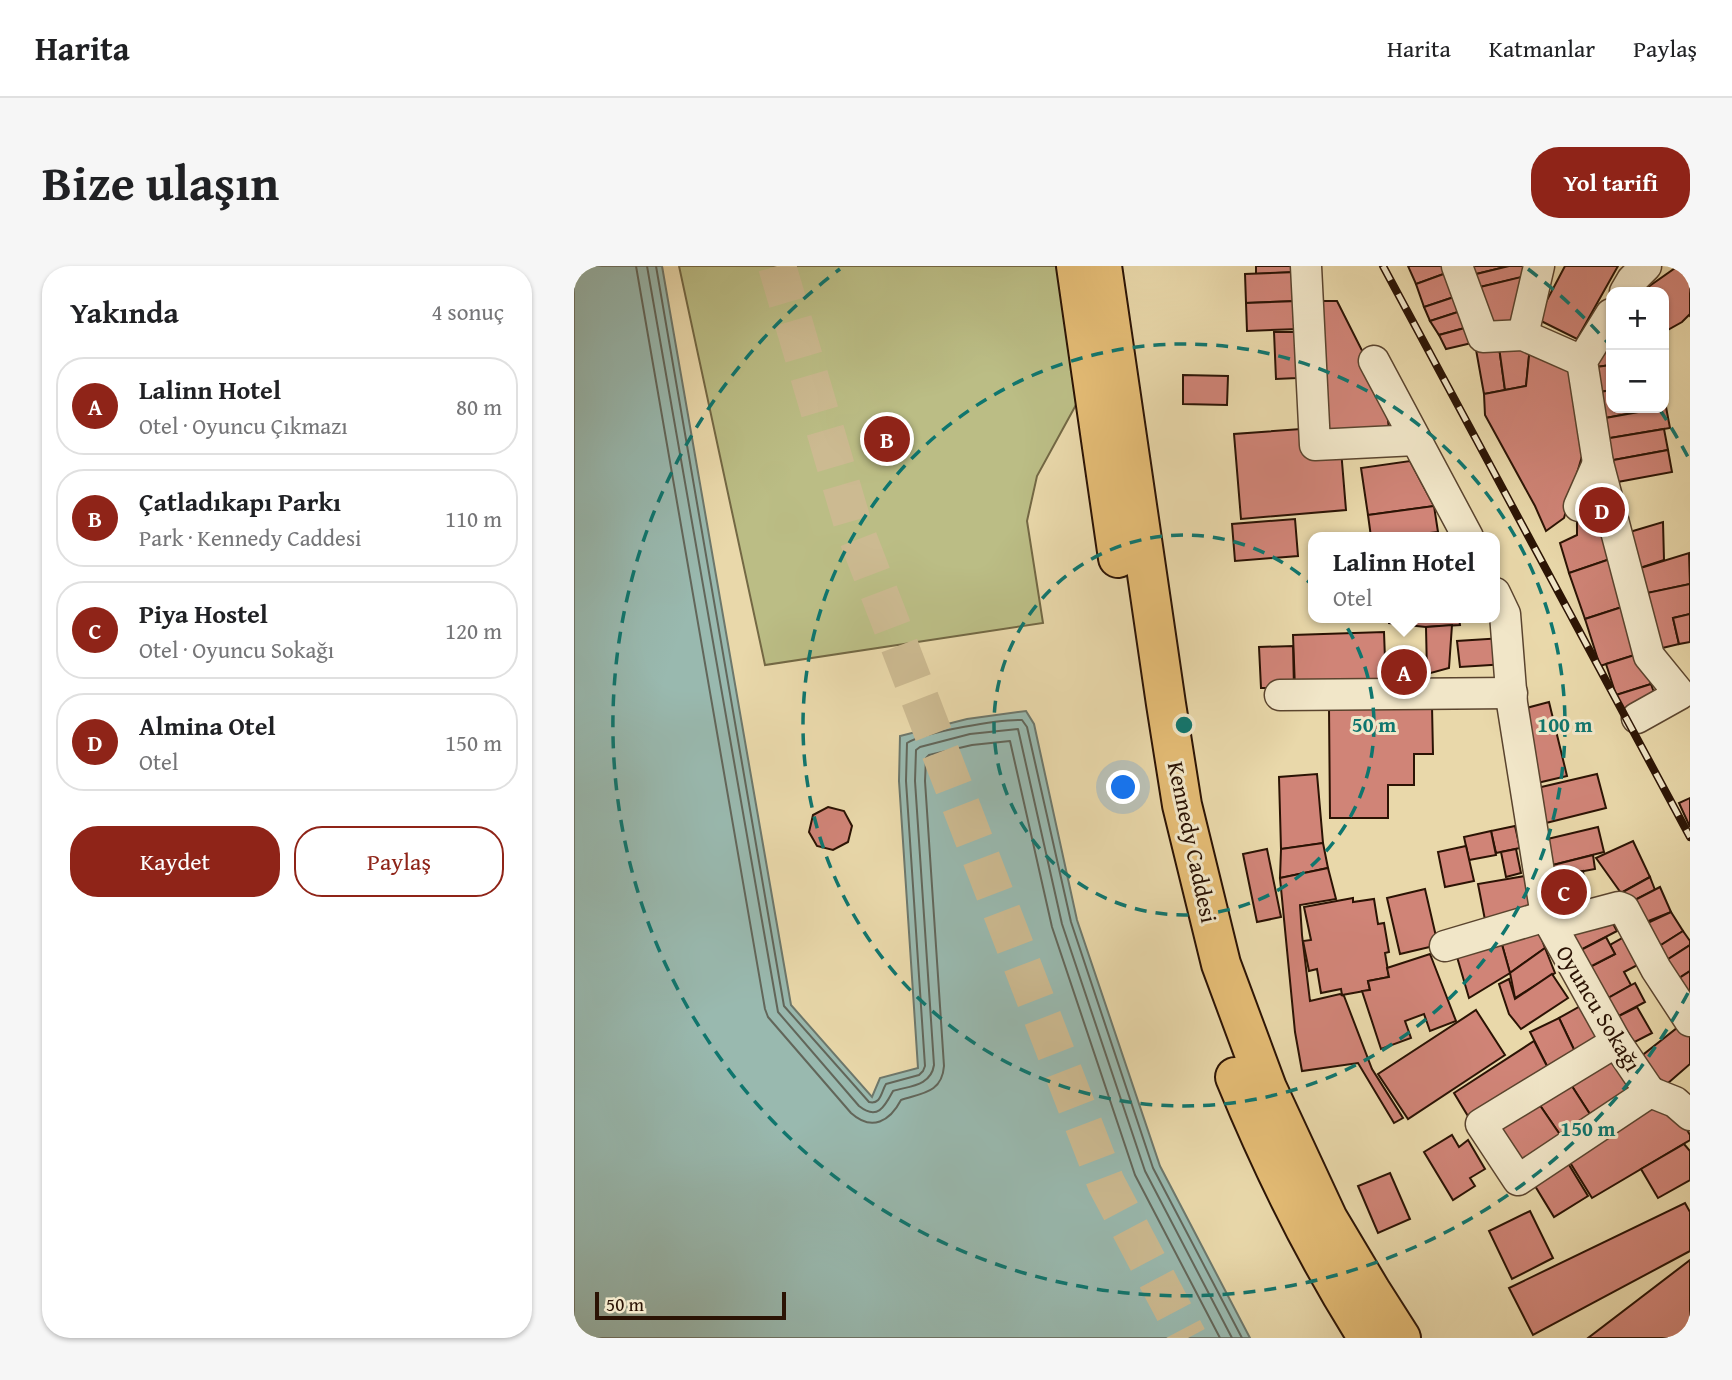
<!DOCTYPE html>
<html lang="tr">
<head>
<meta charset="utf-8">
<style>
  body { margin:0; font-family:"Gentium Book Plus",serif; background:#f6f6f6; color:#202124 }
  .controls { position:absolute; right:21px; top:21px; display:grid; overflow:hidden; border-radius:14px; box-shadow:0 2px 5px #0004 }
  .controls button { width:63px; height:63px; display:grid; place-items:center; padding:0; border:0; border-bottom:2px solid #e0e0e0; background:#fff; color:#202124; font:35px sans-serif }
  .scale { position:absolute; left:21px; bottom:18px; width:191px; box-sizing:border-box; padding-left:7px; border:4px solid #2b1304; border-top:0; font-size:19px; line-height:24px; white-space:nowrap; color:#2b1304; -webkit-text-stroke:5px #f1e6c8; paint-order:stroke }
  .you { position:absolute; left:550px; top:522px; width:24px; height:24px; margin:-18px; border:5px solid #fff; border-radius:50%; background:#1a73e8; box-shadow:0 0 0 10px #1a73e833 }
  .badge { display:grid; place-items:center; width:46px; height:46px; border-radius:50%; background:#8f2418; color:#fff; font-size:23px; font-weight:700 }
  .pin { position:absolute; translate:-50% -50%; border:4px solid #fff; box-shadow:0 2px 7px #0006 }
  .popup { position:absolute; left:734px; top:266px; width:192px; height:91px; box-sizing:border-box; display:grid; place-content:center; border-radius:14px; background:#fff; filter:drop-shadow(0 2px 5px #0005); font-size:23px; white-space:nowrap; color:#757577 }
  .popup b { font-size:26px; color:#202124 }
  .popup::after { content:''; position:absolute; left:50%; top:100%; margin-left:-14px; border:14px solid transparent; border-top-color:#fff }
  .list { margin:0; padding:0; list-style:none }
  h2 { display:flex; justify-content:space-between; align-items:center; height:91px; margin:0; padding:0 28px; font-size:30px }
  h2 small { font-size:23px; font-weight:400; color:#757577 }
  .list li { display:grid; grid-template-columns:46px 1fr auto; gap:21px; align-items:center; box-sizing:border-box; height:98px; margin:0 14px 14px; padding:0 14px; border:2px solid #e0e0e0; border-radius:28px }
  .list b { display:block; font-size:26px; white-space:nowrap }
  .list p { margin:0; font-size:23px; white-space:nowrap; color:#757577 }
  .list em { font-size:23px; font-style:normal; color:#757577 }
  .actions { display:flex; gap:14px; padding:21px 28px }
  .actions a { flex:1; padding:16px 0; border:2px solid #8f2418; border-radius:28px; text-align:center; font-size:24px; color:#8f2418 }
  .actions .main { background:#8f2418; color:#fff }
  .map { position:relative; flex:none; width:1116px; height:1072px; overflow:hidden; border-radius:28px }
  header { display:flex; align-items:center; gap:42px; box-sizing:border-box; height:98px; padding:0 35px; background:#fff; border-bottom:2px solid #e0e0e0 }
  header strong { font-size:33px }
  nav { display:flex; gap:38px; margin-inline-start:auto; font-size:24px }
  .intro { display:flex; align-items:center; justify-content:space-between; box-sizing:border-box; height:168px; padding:0 42px }
  h1 { margin:0; font-size:49px }
  .button { padding:18px 32px; border-radius:28px; background:#8f2418; color:#fff; font-size:24px; font-weight:700 }
  main { display:flex; gap:42px; padding:0 42px }
  aside { flex:1; background:#fff; border-radius:28px; box-shadow:0 2px 5px #0004 }
  .map>svg:first-child { display:block }
</style>
</head>
<body>
<header>
<strong>Harita</strong>
<nav><a>Harita</a><a>Katmanlar</a><a>Paylaş</a></nav>
</header>
<div class="intro"><h1>Bize ulaşın</h1><a class="button">Yol tarifi</a></div>
<main>
<aside>
<h2>Yakında<small>4 sonuç</small></h2>
<ul class="list">
<li><span class="badge">A</span><div><b>Lalinn Hotel</b><p>Otel · Oyuncu Çıkmazı</p></div><em>80 m</em></li>
<li><span class="badge">B</span><div><b>Çatladıkapı Parkı</b><p>Park · Kennedy Caddesi</p></div><em>110 m</em></li>
<li><span class="badge">C</span><div><b>Piya Hostel</b><p>Otel · Oyuncu Sokağı</p></div><em>120 m</em></li>
<li><span class="badge">D</span><div><b>Almina Otel</b><p>Otel</p></div><em>150 m</em></li>
</ul>
<div class="actions"><a class="main">Kaydet</a><a>Paylaş</a></div>
</aside>
<div class="map">
<svg width="1116" height="1072" viewBox="0 0 1116 1072">
  <rect width="100%" height="100%" fill="#e9d8aa"/>
  <filter id="stains"><feTurbulence type="fractalNoise" baseFrequency=".00286" numOctaves="4"/><feColorMatrix values="0 0 0 0 .2 0 0 0 0 .09 0 0 0 0 .02 0 0 0 .5 -.17"/></filter>
  <radialGradient id="worn" r=".72"><stop offset=".6" stop-color="#630" stop-opacity="0"/><stop offset="1" stop-color="#630" stop-opacity=".3"/></radialGradient>
  <polygon fill="#bbbd85" stroke="#736844" stroke-width="2" points="105,0 489,0 503,137 463,210 453,255 469,357 191,399"/>
  <polygon fill="#99b9af" stroke="#6d776b" stroke-width="2" points="0,0 88,0 217,739 298,831 306,812 344,802 325,515 326,470 393,453 452,445 460,458 503,654 586,900 676,1072 0,1072"/>
  <g fill="none" stroke-linecap="round" stroke-linejoin="round">
    <g stroke="#62665a" stroke-width="2">
      <path d="M62 0 191 743 194 751 277 847C298 866 316 855 327 834 348 827 368 827 370 800L351 515 352 492 355 489 398 479 436 475 478 661 561 909 646 1072"/>
      <path d="M73 0 204 746 285 840C304 855 311 840 319 825 335 820 357 820 360 799L341 515 342 484 346 481 396 468 444 463 488 658 571 905 658 1072"/>
      <path d="M82 0 210 740 295 836C307 839 307 826 312 818L345 809 349 805 351 800 332 515 333 477C350 466 427 453 448 454L453 461 497 656 579 902 668 1072"/>
    </g>
  </g>
  <g fill="#d08477" stroke="#2b1304" stroke-width="2">
    <polygon points="682,0 722,0 723,6 682,8"/>
    <polygon points="834,0 873,0 875,6 842,18"/>
    <polygon points="888,0 935,0 890,11"/>
    <polygon points="935,0 956,0 953,10 893,24 890,11"/>
    <polygon points="991,0 1044,0 1003,73 963,53"/>
    <polygon points="1104,0 1116,0 1116,50 1115,49 1108,56 1090,66 1090,26 1067,26"/>
    <polygon points="723,6 724,35 672,37 671,8"/>
    <polygon points="875,6 883,30 850,41 842,18"/>
    <polygon points="947,11 939,58 912,64 902,22"/>
    <polygon points="883,30 890,44 856,55 850,41"/>
    <polygon points="724,35 725,63 673,65 672,37"/>
    <polygon points="742,35 763,35 811,130 815,163 751,167"/>
    <polygon points="890,44 898,60 865,69 856,55"/>
    <polygon points="898,60 902,76 872,83 865,69"/>
    <polygon points="1037,64 1037,99 1022,101"/>
    <polygon points="700,66 722,66 723,112 702,113"/>
    <polygon points="924,74 931,124 910,128 901,78"/>
    <polygon points="924,74 956,80 952,120 931,124"/>
    <polygon points="956,80 999,100 1011,180 990,252 972,265 961,240 911,149 910,128 952,120"/>
    <polygon points="1037,99 1037,124 1026,126 1022,101"/>
    <polygon points="609,109 654,110 653,139 609,138"/>
    <polygon points="1037,124 1037,142 1087,142 1031,152 1026,126"/>
    <polygon points="1092,141 1096,162 1030,173 1026,153"/>
    <polygon points="727,163 767,184 772,244 667,253 660,168"/>
    <polygon points="1090,163 1094,184 1034,195 1030,173"/>
    <polygon points="1094,184 1098,206 1038,217 1034,195"/>
    <polygon points="836,195 860,240 794,249 787,202"/>
    <polygon points="860,240 864,266 822,271 797,271 794,249"/>
    <polygon points="1027,246 1039,292 995,307 986,277 1003,269 1003,253"/>
    <polygon points="721,253 724,290 661,295 658,258"/>
    <polygon points="1089,256 1090,294 1060,304 1049,268"/>
    <polygon points="1115,287 1116,318 1065,329 1060,304"/>
    <polygon points="1039,292 1051,340 1011,353 995,307"/>
    <polygon points="1116,318 1116,348 1099,352 1105,378 1080,384 1068,328"/>
    <polygon points="1051,340 1067,387 1026,400 1011,353"/>
    <polygon points="1116,348 1116,376 1105,378 1099,352"/>
    <polygon points="815,352 885,352 886,359 852,361 815,357"/>
    <polygon points="878,359 875,402 853,408 852,361"/>
    <polygon points="810,366 812,421 721,423 719,369"/>
    <polygon points="929,372 932,398 886,401 883,375"/>
    <polygon points="719,380 720,422 687,422 685,381"/>
    <polygon points="1067,387 1077,418 1042,429 1032,398"/>
    <polygon points="1077,418 1084,438 1051,448 1042,429"/>
    <polygon points="975,436 993,510 959,518 941,445"/>
    <polygon points="858,440 859,488 840,488 840,519 814,519 814,552 756,552 755,441"/>
    <polygon points="743,508 749,577 707,583 705,511"/>
    <polygon points="1023,508 1032,542 972,557 963,522"/>
    <polygon points="1116,532 1116,561 1105,537"/>
    <polygon points="254,541 270,545 278,560 274,576 259,584 243,580 235,566 239,549"/>
    <polygon points="941,560 946,582 922,587 917,565"/>
    <polygon points="1024,561 1030,586 971,601 965,575"/>
    <polygon points="917,565 922,589 895,594 890,571"/>
    <polygon points="1059,575 1076,611 1047,627 1022,592"/>
    <polygon points="749,577 754,602 706,612 707,583"/>
    <polygon points="892,580 900,615 871,621 864,586"/>
    <polygon points="693,583 707,651 683,656 669,588"/>
    <polygon points="942,583 947,607 932,611 927,586"/>
    <polygon points="1019,589 1021,603 973,612 971,601"/>
    <polygon points="754,602 762,633 726,639 728,669 736,735 766,728 770,730 798,803 829,852 820,857 784,797 728,805 721,766 706,612"/>
    <polygon points="1009,605 1012,629 979,641 973,612"/>
    <polygon points="951,610 958,650 912,659 904,618"/>
    <polygon points="1076,611 1081,624 1057,636 1047,627"/>
    <polygon points="1086,621 1097,646 1067,658 1057,636"/>
    <polygon points="851,623 864,679 826,688 813,632"/>
    <polygon points="779,632 779,636 800,633 804,658 810,657 815,686 811,687 815,711 794,715 796,724 768,729 767,723 747,727 743,703 735,705 729,675 737,674 730,641"/>
    <polygon points="1032,645 1043,665 1001,687 991,667"/>
    <polygon points="1097,646 1109,665 1076,686 1065,661"/>
    <polygon points="962,658 971,682 936,707 925,668"/>
    <polygon points="1061,665 1075,693 1050,706 1057,719 1027,736 1010,704 1041,688 1036,679"/>
    <polygon points="1109,665 1116,675 1116,679 1085,699 1076,686"/>
    <polygon points="925,668 936,707 895,732 881,684"/>
    <polygon points="1032,671 1041,688 1010,704 1001,687"/>
    <polygon points="1116,679 1116,705 1096,718 1085,699"/>
    <polygon points="971,682 981,707 941,732 936,707"/>
    <polygon points="856,688 882,755 856,765 850,748 831,755 837,772 807,783 788,725 796,724 794,715 815,711 813,702"/>
    <polygon points="1116,705 1116,728 1096,718"/>
    <polygon points="978,708 994,732 947,763 935,748 925,718 935,713 941,733"/>
    <polygon points="1061,717 1071,736 1037,754 1027,736"/>
    <polygon points="1010,738 1031,775 1004,792 985,752"/>
    <polygon points="1063,741 1078,767 1051,781 1037,754"/>
    <polygon points="902,744 931,789 834,853 804,808"/>
    <polygon points="985,752 1004,792 976,806 956,766"/>
    <polygon points="1108,758 1116,768 1116,798 1093,818 1061,795"/>
    <polygon points="960,775 976,806 900,860 880,827"/>
    <polygon points="1042,783 1069,825 1021,856 994,814"/>
    <polygon points="994,814 1021,856 991,876 963,835"/>
    <polygon points="1075,833 1109,857 1116,869 1116,874 1018,932 992,890"/>
    <polygon points="963,835 991,876 947,905 914,861"/>
    <polygon points="878,869 885,881 894,874 911,903 896,912 901,920 879,934 850,886"/>
    <polygon points="1110,878 1116,885 1116,914 1084,932 1067,903"/>
    <polygon points="992,894 1014,930 980,951 958,915"/>
    <polygon points="816,907 836,953 804,967 784,920"/>
    <polygon points="1111,937 1116,946 1116,985 959,1069 935,1022"/>
    <polygon points="956,945 979,992 938,1013 915,965"/>
    <polygon points="1116,994 1116,1072 1014,1072"/>
  </g>
  <g fill="none" stroke-linecap="round" stroke-linejoin="round">
    <polyline stroke="#ccba91" stroke-width="38" stroke-dasharray="38 19" stroke-linecap="butt" points="203,0 279,259 532,917 614,1072"/>
    <g stroke="#5a442e" stroke-width="33">
      <g id="street">
        <polyline points="732,0 741,179 842,174"/>
        <polyline points="883,0 909,71 949,69 1008,95"/>
        <polyline points="1051,26 1058,14 1072,0"/>
        <polyline points="1037,48 1008,95 1024,197 1075,390 1106,428 1063,452"/>
        <polyline points="949,69 965,0"/>
        <polyline points="800,95 894,271"/>
        <polyline points="1005,240 1024,197"/>
        <polyline points="921,327 931,348 938,437 972,650 1042,776 1076,826"/>
        <polyline points="706,429 938,427"/>
        <polyline points="977,659 1045,641 1050,643 1082,703 1116,755"/>
        <polyline points="871,680 972,650"/>
        <polyline points="1042,776 907,858 944,914 1076,826"/>
        <polyline points="1076,826 1101,836 1116,849"/>
      </g>
    </g>
    <g stroke="#2b1304" stroke-width="42">
      <g id="primary">
        <polyline points="502,0 544,292"/>
        <polyline points="528,0 592,438 608,539 647,698 693,822 754,953 797,1025 827,1072"/>
        <path d="M661 811C698 901 741 989 794 1072"/>
      </g>
    </g>
    <use href="#street" stroke="#f1e6c8" stroke-width="30"/>
    <use href="#primary" stroke="#e4bc75" stroke-width="38"/>
    <g stroke="#2b1304" stroke-width="8">
      <polyline id="rail" points="809,0 1116,571"/>
    </g>
    <use href="#rail" stroke="#f1e6c8" stroke-width="5" stroke-dasharray="16" stroke-linecap="butt"/>
  </g>
  <g fill="none" stroke="#0f766e" stroke-width="3.5" stroke-dasharray="12 9">
    <circle cx="610" cy="459" r="190"/>
    <circle cx="610" cy="459" r="381"/>
    <path d="M1114 727A571 571 0 1 1 266 3M954 3A571 571 0 0 1 1034 77M1086 144A571 571 0 0 1 1114 191"/>
  </g>
  <g text-anchor="middle" dominant-baseline="central" stroke-width="6" stroke-linejoin="round" paint-order="stroke">
    <g font-size="23" fill="#2b1304" stroke="#f1e6c8">
      <text transform="translate(619 576) rotate(78)">Kennedy Caddesi</text>
      <text transform="translate(1025 742) rotate(59)">Oyuncu Sokağı</text>
    </g>
  </g>
  <circle cx="610" cy="459" r="10" fill="#0f766e" stroke="#f1e6c8" stroke-width="3.5"/>
  <g font-size="21" text-anchor="middle" font-weight="bold" fill="#0f766e" stroke="#f1e6c8" stroke-width="6" stroke-linejoin="round" paint-order="stroke">
    <text x="800" y="466">50 m</text>
    <text x="991" y="466">100 m</text>
    <text x="1014" y="870">150 m</text>
  </g>
  <rect width="100%" height="100%" filter="url(#stains)"/>
  <rect width="100%" height="100%" fill="url(#worn)"/>
</svg>
<div class="controls">
<button>+</button>
<button>−</button>
</div>
<div class="scale">50 m</div>
<div class="you"></div>
<div class="pin badge" style="left:830px;top:406px">A</div>
<div class="popup"><b>Lalinn Hotel</b>Otel</div>
<div class="pin badge" style="left:313px;top:173px">B</div>
<div class="pin badge" style="left:990px;top:626px">C</div>
<div class="pin badge" style="left:1028px;top:244px">D</div>
</div>
</main>
</body>
</html>
